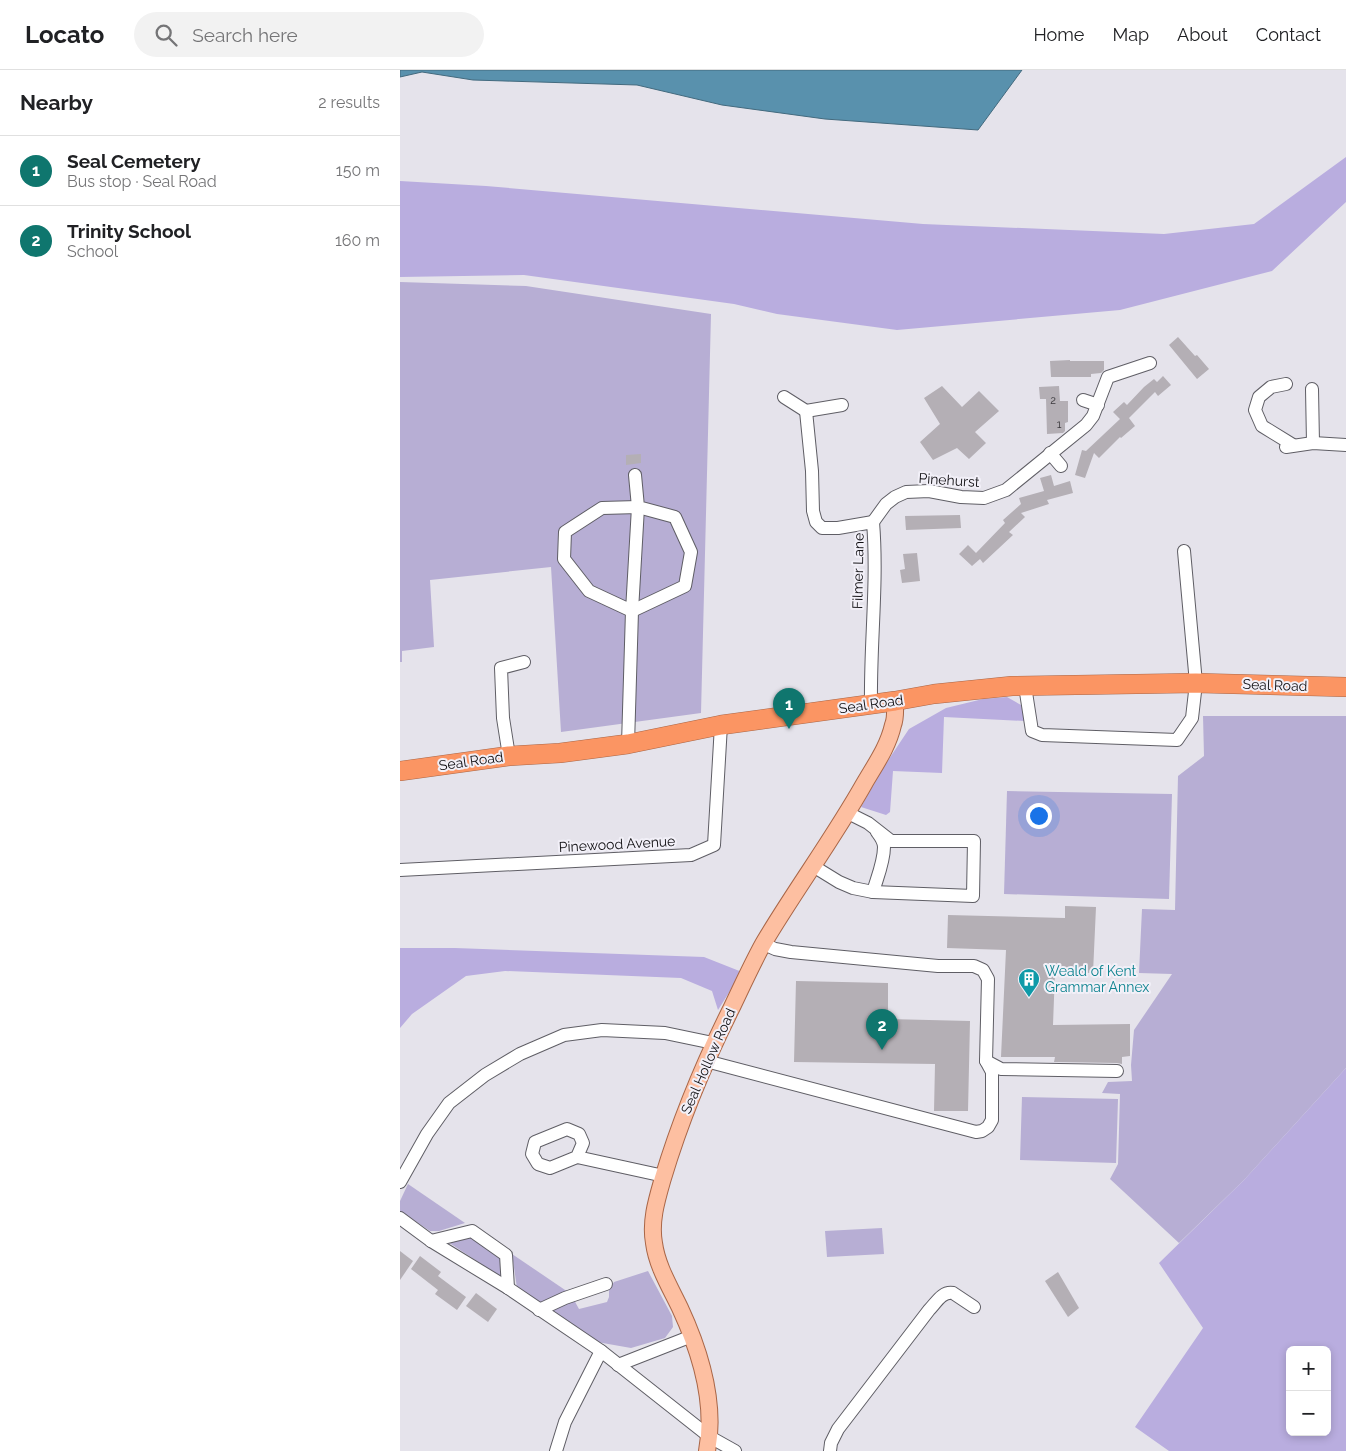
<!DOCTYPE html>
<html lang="en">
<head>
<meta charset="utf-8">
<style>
  body { margin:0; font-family:Raleway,sans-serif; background:#f2f2f2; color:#202124 }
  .controls { position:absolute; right:15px; bottom:15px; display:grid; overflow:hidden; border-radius:8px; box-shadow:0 2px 8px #0003 }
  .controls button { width:45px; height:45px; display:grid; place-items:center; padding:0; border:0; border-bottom:1px solid #e0e0e0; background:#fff; color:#202124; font:25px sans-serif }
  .you { position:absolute; left:638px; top:745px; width:18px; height:18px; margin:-12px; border:4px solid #fff; border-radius:50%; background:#1a73e8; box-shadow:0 0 0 8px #1a73e833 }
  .badge { display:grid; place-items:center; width:32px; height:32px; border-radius:50%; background:#0f766e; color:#fff; font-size:16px; font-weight:700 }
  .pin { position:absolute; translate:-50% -41px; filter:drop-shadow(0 1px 2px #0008) }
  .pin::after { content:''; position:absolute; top:26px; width:18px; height:15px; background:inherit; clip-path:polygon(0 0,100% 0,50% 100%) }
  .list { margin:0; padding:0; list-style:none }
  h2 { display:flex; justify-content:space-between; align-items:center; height:65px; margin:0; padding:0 20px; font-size:21px }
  h2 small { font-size:16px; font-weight:400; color:#757577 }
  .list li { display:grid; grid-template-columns:32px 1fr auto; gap:15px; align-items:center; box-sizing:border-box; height:70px; padding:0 20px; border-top:1px solid #e0e0e0 }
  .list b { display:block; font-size:19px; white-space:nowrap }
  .list p { margin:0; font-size:16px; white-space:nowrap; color:#757577 }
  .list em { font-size:16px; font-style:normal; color:#757577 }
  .icon { flex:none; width:28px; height:28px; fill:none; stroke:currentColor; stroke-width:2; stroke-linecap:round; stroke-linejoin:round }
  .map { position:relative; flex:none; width:946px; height:1381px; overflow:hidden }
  header { display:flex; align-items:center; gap:30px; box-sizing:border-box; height:70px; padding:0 25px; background:#fff; border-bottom:1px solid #e0e0e0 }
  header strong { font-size:24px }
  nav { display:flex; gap:28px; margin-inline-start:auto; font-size:18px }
  .search { width:350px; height:45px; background:#f2f2f2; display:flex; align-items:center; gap:12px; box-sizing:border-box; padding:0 18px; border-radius:28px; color:#757577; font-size:19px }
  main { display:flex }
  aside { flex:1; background:#fff }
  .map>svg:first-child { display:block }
</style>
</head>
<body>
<header>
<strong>Locato</strong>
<div class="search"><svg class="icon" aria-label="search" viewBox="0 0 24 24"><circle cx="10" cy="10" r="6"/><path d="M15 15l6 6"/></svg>Search here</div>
<nav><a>Home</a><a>Map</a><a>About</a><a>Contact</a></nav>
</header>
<main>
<aside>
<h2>Nearby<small>2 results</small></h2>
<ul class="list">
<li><span class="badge">1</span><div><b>Seal Cemetery</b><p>Bus stop · Seal Road</p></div><em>150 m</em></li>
<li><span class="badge">2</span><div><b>Trinity School</b><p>School</p></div><em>160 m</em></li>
</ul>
</aside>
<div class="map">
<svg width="946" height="1381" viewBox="0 0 946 1381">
  <rect width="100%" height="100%" fill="#e5e3eb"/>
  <g fill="#b7aed4">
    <polygon points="0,212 126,216 311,244 301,643 161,662 151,497 30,510 34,577 2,581 2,592 0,592"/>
    <polygon points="803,646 946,646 946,998 844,1110 779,1173 710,1109 718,1094 720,1024 702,1023 708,1012 732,1011 731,995 734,960 772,904 739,903 742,839 775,840 778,706 804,686"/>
    <polygon points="607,721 772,724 769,829 604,824"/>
    <polygon points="622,1027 718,1029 716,1093 620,1090"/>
    <polygon points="8,1114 65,1153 39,1161 30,1161 0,1141 0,1131"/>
    <polygon points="482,1158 484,1184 427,1187 425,1161"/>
    <polygon points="68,1165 102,1187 101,1207 48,1172"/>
    <polygon points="112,1184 171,1224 141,1235 117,1218"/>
    <polygon points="248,1201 272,1246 273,1257 265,1268 231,1278 197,1272 149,1240 174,1230 179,1239 207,1232 209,1227 209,1220 214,1212"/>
  </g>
  <g fill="#b9addf" fill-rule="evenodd">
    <polygon points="946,87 946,132 872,201 720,240 497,260 377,244 334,234 124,205 0,207 0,111 86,116 523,154 764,164 854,154"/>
    <polygon points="607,627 621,635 625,651 544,647 542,703 493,701 490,742 486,745 461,737 483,698 509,659 546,638 583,629"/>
    <polygon points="0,878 55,878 304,887 342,902 318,940 312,921 281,908 105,901 66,906 12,944 0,958"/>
    <path d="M946 998V1381H769L735 1357 803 1258 759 1193 844 1110ZM890 1280H927V1362H890Z"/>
  </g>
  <polygon fill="#5991ad" stroke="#436a7e" points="0,0 622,0 578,60 425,49 322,35 237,15 73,10 22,2 0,7"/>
  <g fill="#b4afb5">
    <polygon points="778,267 795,286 797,285 809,299 797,309 769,275"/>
    <polygon points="670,290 670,291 704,291 704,300 701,303 691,304 691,307 651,307 650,291"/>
    <polygon points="763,306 771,315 758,326 755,322 729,348 735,356 721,368 720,367 699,388 694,383 685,408 675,405 682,380 686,381 720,349 713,342 724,332 727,335 744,317 754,309 757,312"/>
    <polygon points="542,316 562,337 579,321 599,341 575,362 586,373 569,389 557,378 533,390 520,372 540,354 524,328"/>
    <polygon points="659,316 660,331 668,331 668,352 665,353 665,361 663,363 647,364 646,329 640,329 639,317"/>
    <polygon points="241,384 241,393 226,395 226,385"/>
    <polygon points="651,405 654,416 670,411 673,423 647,430 649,434 621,443 625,447 609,462 613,465 583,493 580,489 572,496 559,484 568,475 576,483 605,453 603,450 621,434 619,428 644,421 640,408"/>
    <polygon points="560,445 561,458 506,460 505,446"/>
    <polygon points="517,483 520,511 502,513 500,500 505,499 503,484"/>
    <polygon points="665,836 696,837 693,903 655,902 653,955 730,954 730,986 722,987 722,994 717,993 654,992 655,987 601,987 606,880 547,878 548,845 665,848"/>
    <polygon points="396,911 488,913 488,949 570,951 568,1041 534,1041 535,994 394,992"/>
    <polygon points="0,1181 13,1191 0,1210"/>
    <polygon points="20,1186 41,1202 38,1206 66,1227 57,1240 35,1224 38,1220 11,1199"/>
    <polygon points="658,1202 679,1238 668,1247 645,1211"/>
    <polygon points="76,1223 97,1239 88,1252 66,1236"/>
  </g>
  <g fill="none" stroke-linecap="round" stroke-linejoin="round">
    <g stroke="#5f5e65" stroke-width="14">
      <g id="minor">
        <polyline points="886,314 871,317 859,327 855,340 862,356 893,375"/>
        <polyline points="912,319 913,373"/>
        <polyline points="384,327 406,341 442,335"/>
        <polyline points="683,330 698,335"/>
        <path d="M406 341 412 401 413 441 416 452 422 458H438L473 452C478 512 470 573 471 634"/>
        <polyline points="886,377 913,373 946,375"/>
        <polyline points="650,383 661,396"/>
        <polygon points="238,437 232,541 189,521 164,489 165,462 202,438"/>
        <polyline points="473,452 486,434 495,427 506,422 529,421 561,427 584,428 606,420 686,355 693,346 708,307 750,293"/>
        <polyline points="625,616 632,661 642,665 777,670 792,648 796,613 784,481"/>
        <polyline points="228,674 232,541 285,516 291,482 275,447 238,437 235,405"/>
        <polyline points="109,686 103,648 101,598 124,592"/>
        <polyline points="413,796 439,812 453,818 473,822 573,826 574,771 491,771 468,753 448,743"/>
        <polyline points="0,800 291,785 314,775 321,655"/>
        <path d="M473 822C477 808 484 792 484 777 484 771 480 766 477 762"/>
        <polyline points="306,991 576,1062 582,1061 588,1057 592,1050 592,1002 586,991 588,909 583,900 574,896 538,896 391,882 375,879 364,874"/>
        <polyline points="586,991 601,999 717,1001"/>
        <polyline points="177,1087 183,1073 179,1064 167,1059 135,1072 132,1084 138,1094 150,1098 177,1087 264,1106"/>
        <polyline points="0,1112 27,1064 49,1033 85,1005 120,984 164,965 202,960 265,963 313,973"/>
        <polyline points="0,1148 31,1171 108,1218 201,1281 310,1367 335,1381"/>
        <polyline points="31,1171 72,1161 106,1185 108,1218"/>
        <polyline points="139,1240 165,1228 206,1214"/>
        <polyline points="218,1295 292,1266"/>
        <polyline points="156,1381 165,1352 201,1281"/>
        <path d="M430 1381 431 1373 438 1359 529 1240C536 1233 542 1221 553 1223L574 1237"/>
      </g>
    </g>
    <g stroke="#a96647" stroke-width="18">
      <path id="major" d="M307 1381C316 1333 300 1281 280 1238 270 1217 257 1196 254 1173 250 1151 257 1129 263 1108 281 1048 304 993 332 937 342 916 352 894 363 874 395 820 433 769 464 714 475 695 488 677 493 655 496 648 495 639 495 631"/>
    </g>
    <g stroke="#a96647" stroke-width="20">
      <polyline id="highway" points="0,701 109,686 160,683 228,674 321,655 495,631 534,624 612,616 796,613 946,617"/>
    </g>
    <use href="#minor" stroke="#fff" stroke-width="12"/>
    <use href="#major" stroke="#fdbfa1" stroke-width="16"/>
    <use href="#highway" stroke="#fb9563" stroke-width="19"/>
  </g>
  <defs>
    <g id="building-pin" transform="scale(1.125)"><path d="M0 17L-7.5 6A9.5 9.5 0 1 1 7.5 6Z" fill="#0f9aa8" stroke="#f2f0f8"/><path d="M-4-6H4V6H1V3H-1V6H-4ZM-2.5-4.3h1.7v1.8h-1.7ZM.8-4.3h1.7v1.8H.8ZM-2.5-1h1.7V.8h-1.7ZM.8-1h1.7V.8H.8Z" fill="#fff"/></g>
  </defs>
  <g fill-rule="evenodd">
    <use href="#building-pin" x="629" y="909"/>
  </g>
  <g text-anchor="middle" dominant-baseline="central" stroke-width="4" stroke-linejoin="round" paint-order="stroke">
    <g font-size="11" fill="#39373b">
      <text x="653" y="330">2</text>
      <text x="659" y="354">1</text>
    </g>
    <g font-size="14" fill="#100f12" stroke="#f2f0f8">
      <text transform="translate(549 410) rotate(4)">Pinehurst</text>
      <text transform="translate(458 501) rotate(-89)">Filmer Lane</text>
      <text transform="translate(875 615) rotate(2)">Seal Road</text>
      <text transform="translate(471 634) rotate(-8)">Seal Road</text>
      <text transform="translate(71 691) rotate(-8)">Seal Road</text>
      <text transform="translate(217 774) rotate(-3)">Pinewood Avenue</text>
      <text transform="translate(308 991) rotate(-66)">Seal Hollow Road</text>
    </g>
    <g font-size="14" fill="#0d838f" stroke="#f2f0f8" text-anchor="start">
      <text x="645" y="901">Weald of Kent<tspan x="645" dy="16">Grammar Annex</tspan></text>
    </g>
  </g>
</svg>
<div class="controls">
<button>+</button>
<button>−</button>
</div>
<div class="you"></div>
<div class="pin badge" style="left:389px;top:659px">1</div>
<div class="pin badge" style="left:482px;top:980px">2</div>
</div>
</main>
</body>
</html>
